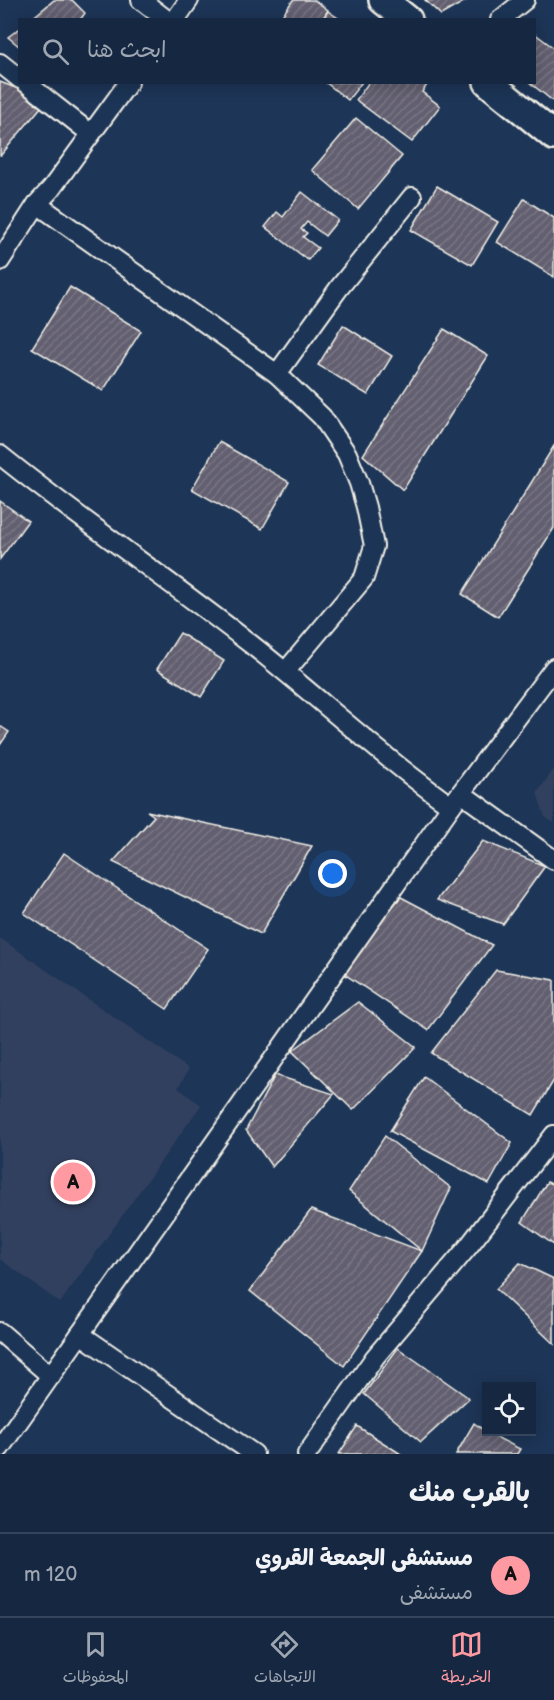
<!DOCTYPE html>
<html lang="ar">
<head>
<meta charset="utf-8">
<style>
  body { margin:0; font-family:"Balsamiq Sans","Playpen Sans Arabic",sans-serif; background:#23344c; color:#f1f3f6; direction:rtl }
  .controls { position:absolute; right:18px; bottom:18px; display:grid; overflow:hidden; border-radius:0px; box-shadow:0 3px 15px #0003 }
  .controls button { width:54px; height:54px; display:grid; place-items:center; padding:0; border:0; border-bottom:2px solid #35445a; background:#162841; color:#f1f3f6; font:30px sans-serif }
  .you { position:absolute; left:333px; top:874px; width:21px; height:21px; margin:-15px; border:4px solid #fff; border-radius:50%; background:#1a73e8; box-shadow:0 0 0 9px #1a73e833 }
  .badge { display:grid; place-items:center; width:39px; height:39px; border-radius:50%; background:#ff9aa2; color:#111; font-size:20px; font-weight:700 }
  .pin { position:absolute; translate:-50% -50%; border:3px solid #fff; box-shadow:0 2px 6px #0006 }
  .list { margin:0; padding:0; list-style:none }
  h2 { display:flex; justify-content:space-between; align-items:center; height:78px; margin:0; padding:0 24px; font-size:26px }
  h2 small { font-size:20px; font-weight:400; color:#9ea6b1 }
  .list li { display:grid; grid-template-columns:39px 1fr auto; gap:18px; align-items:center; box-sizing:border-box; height:84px; padding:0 24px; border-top:2px solid #35445a }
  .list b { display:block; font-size:22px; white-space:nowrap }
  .list p { margin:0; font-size:20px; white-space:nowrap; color:#9ea6b1 }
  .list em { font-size:20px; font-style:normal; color:#9ea6b1 }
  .icon { flex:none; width:33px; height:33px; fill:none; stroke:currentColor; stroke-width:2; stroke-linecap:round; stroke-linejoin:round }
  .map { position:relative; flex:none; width:554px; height:1454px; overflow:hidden; direction:ltr }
  .search { position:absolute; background:#162841; box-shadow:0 3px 15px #0003; left:18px; right:18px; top:18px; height:66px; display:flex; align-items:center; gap:15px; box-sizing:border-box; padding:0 21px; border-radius:0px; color:#9ea6b1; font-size:22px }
  .sheet { height:162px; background:#162841 }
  nav { display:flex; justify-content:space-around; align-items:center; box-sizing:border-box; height:84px; border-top:2px solid #35445a; background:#162841; font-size:16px; color:#9ea6b1 }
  nav a { display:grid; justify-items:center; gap:3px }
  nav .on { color:#ff9aa2 }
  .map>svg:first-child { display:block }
</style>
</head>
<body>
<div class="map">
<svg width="554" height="1454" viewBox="0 0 554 1454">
  <defs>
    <pattern id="building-hatch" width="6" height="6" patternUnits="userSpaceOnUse" patternTransform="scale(1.5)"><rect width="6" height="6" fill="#625e70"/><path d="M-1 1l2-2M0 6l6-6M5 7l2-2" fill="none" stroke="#797684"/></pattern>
  </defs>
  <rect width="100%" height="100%" fill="#1d3557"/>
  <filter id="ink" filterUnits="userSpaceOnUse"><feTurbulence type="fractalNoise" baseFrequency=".0167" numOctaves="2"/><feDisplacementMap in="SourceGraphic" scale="12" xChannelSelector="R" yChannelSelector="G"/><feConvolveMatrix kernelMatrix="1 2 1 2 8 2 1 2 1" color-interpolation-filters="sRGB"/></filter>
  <g filter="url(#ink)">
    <g fill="#32415e">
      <polygon points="554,769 554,823 545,817 537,793"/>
      <polygon points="0,938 189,1069 178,1088 201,1105 60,1303 0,1259"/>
    </g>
    <g fill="url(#building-hatch)" stroke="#f4f1e8" stroke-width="1.5">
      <polygon points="54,0 72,0 85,13 80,20 30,20"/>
      <polygon points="293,0 314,0 328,10 322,20 279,20"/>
      <polygon points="425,0 467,0 441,15"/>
      <polygon points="328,11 341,20 322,20"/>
      <polygon points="20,28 20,47 8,37"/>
      <polygon points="534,33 554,48 554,102 529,82 534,82"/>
      <polygon points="0,82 47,100 1,155 0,155"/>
      <polygon points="325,82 362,82 348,100"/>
      <polygon points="369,82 429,82 422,92 440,106 412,142 356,100"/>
      <polygon points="356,118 402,156 358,209 312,170"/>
      <polygon points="437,186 498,222 472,265 411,230"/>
      <polygon points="302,192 338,220 325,236 307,222 301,229 307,233 303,237 318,248 308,260 265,227 277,212 283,217"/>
      <polygon points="524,199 554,218 554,277 497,242"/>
      <polygon points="70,287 141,331 103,391 32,348"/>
      <polygon points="343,325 392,356 368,395 318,365"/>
      <polygon points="444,329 488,356 403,490 363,455"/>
      <polygon points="219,442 289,482 262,529 192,489"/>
      <polygon points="554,446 554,528 498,617 462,594"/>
      <polygon points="0,501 28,521 0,559"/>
      <polygon points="180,633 224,661 201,697 157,669"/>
      <polygon points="0,726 9,732 0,745"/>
      <polygon points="147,811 312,846 261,934 113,862 154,816"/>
      <polygon points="483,841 545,866 503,924 437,900"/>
      <polygon points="64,853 208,949 167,1009 24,913"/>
      <polygon points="401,897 492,945 428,1030 337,969"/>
      <polygon points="496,970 554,980 554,1080 533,1115 431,1053"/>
      <polygon points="358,1002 416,1047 353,1110 292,1051"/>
      <polygon points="275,1075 334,1094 272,1167 246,1130"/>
      <polygon points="424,1077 512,1143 489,1184 390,1131"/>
      <polygon points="385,1136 451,1188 422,1251 349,1191"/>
      <polygon points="547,1182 554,1185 554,1245 522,1222"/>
      <polygon points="311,1210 422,1251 344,1366 250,1291"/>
      <polygon points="520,1263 554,1279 554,1344 496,1289"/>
      <polygon points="398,1348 469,1398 421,1442 364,1394"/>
      <polygon points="474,1423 486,1432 520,1449 517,1454 456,1454"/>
      <polygon points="357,1426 401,1454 339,1454"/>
    </g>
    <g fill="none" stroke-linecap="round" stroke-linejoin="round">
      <g stroke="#f4f1e8" stroke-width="22">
        <g id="street">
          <polyline points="141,0 167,20"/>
          <polyline points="175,20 189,0"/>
          <polyline points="500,20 525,0"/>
          <polyline points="0,63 20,79"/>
          <polyline points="25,82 91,134"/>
          <polyline points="37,204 277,374 339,288 412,197"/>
          <polyline points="0,261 37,204 51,189 129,82"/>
          <polyline points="277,374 322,417 347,454 359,483 366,507 374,546 364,578 286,671"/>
          <path d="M0 455C82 521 169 580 252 645 319 698 381 756 451 806"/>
          <polyline points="461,793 554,860"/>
          <polyline points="0,1332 51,1376"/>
          <polyline points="80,1334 254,1454"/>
          <polyline points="0,1448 451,806 554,668"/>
          <polyline points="307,1454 375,1357 468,1247 554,1135"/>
        </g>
      </g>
      <g stroke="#f4f1e8" stroke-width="32">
        <g id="secondary">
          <polyline points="383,0 408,20"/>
          <polyline points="488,82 554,136"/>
        </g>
      </g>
      <use href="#street" stroke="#1d3557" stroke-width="18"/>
      <use href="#secondary" stroke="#1d3557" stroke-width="27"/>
    </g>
  </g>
</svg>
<div class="controls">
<button><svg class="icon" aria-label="locate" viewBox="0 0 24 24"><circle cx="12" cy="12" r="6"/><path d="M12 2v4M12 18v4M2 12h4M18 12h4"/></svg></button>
</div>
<div class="you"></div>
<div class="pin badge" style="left:73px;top:1182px">A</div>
<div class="search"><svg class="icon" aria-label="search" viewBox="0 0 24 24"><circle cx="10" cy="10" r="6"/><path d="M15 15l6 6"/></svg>ابحث هنا</div>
</div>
<section class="sheet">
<h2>بالقرب منك<small></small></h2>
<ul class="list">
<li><span class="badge">A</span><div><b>مستشفى الجمعة القروي</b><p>مستشفى</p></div><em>120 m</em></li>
</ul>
</section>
<nav>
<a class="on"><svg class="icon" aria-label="map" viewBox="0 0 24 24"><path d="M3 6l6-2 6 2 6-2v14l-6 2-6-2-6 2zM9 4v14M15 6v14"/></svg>الخريطة</a>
<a><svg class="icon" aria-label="directions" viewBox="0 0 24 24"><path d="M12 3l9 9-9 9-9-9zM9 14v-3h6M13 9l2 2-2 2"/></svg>الاتجاهات</a>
<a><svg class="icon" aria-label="saved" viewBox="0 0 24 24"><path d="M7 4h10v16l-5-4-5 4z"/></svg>المحفوظات</a>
</nav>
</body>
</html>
